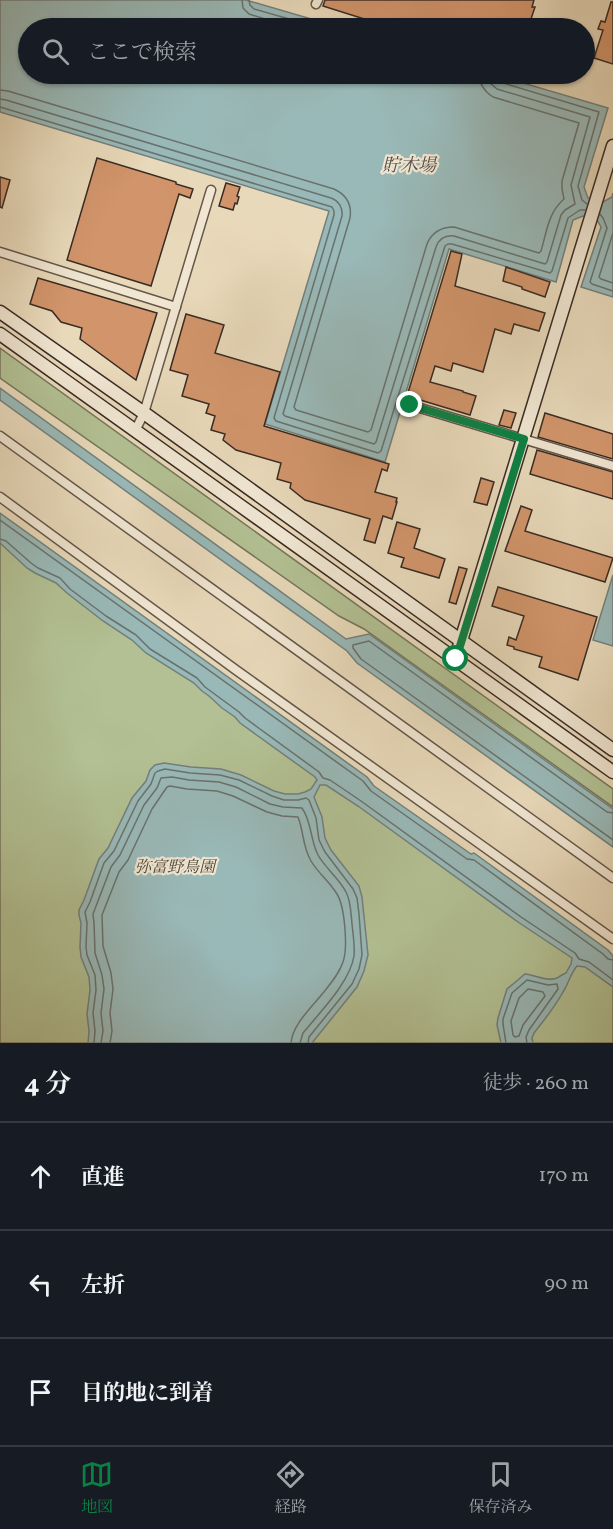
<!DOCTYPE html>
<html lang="ja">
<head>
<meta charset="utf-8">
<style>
  body { margin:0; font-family:Vollkorn,"Noto Serif JP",serif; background:#20242c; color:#f1f3f6 }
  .stop { position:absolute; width:18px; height:18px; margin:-14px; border:4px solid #0b8043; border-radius:50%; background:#fff }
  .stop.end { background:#0b8043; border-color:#fff; box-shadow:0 2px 6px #0008 }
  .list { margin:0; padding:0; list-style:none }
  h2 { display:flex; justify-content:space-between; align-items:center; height:78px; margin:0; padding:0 24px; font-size:26px }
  h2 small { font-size:20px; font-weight:400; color:#9ea1a6 }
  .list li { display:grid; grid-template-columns:39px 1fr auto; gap:18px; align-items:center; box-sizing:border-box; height:108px; padding:0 24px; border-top:2px solid #363941 }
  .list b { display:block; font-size:22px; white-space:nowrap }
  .list em { font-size:20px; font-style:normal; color:#9ea1a6 }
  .icon { flex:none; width:33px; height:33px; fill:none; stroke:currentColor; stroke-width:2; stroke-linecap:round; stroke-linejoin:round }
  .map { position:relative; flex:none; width:613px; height:1043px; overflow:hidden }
  .search { position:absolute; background:#171b24; box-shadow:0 2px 4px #0004; left:18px; right:18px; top:18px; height:66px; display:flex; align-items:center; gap:15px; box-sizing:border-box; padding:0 21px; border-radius:33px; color:#9ea1a6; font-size:22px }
  .sheet { height:402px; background:#171b24 }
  nav { display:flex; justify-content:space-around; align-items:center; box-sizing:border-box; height:84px; border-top:2px solid #363941; background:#171b24; font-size:16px; color:#9ea1a6 }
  nav a { display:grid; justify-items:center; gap:3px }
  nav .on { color:#0b8043 }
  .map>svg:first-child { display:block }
</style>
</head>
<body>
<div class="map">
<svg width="613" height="1043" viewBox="0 0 613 1043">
  <rect width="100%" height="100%" fill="#e8d9ba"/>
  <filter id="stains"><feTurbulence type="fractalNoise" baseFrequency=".00333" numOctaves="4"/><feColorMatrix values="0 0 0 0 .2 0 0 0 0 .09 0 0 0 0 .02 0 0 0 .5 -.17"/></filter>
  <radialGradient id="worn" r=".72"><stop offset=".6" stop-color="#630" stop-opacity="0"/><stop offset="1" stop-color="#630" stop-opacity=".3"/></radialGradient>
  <g fill="#b2c093" stroke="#75765c" stroke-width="1.5">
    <polygon points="0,348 613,789 613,807 364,629 339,616 0,378"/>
    <polygon points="0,525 613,966 613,1043 0,1043"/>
  </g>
  <g fill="#99b9b8" stroke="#72807d" stroke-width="1.5">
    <polygon points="0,0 246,0 342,28 28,28 28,74 493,74 608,108 584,187 588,198 603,202 612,197 613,193 613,297 581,287 601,227 597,220 583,216 573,220 556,282 449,249 385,462 265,424 329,211 0,112"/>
    <polygon points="0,388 346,639 369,634 613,809 613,847 357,663 347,651 0,400"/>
    <path d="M0 513 367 777 374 786 471 854 474 853 608 950 613 956V987L585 967 577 966C570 974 569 983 563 992 555 1007 544 1020 534 1033L532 1038 533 1043H501L497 1025 498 1018 507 989 525 974C535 975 548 982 557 978 560 976 563 974 566 973L571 964 572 958 518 922 358 806 326 785H320L314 797 322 817 325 838 331 850 359 886 362 897 368 955 364 971 357 987 312 1043H88L89 1031 87 1014 90 990 89 977 81 957 80 947 81 923 79 915V910L84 900 99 859 108 848 132 798 146 781 150 770 155 765 164 763 191 767 221 769 241 775 274 791 285 794H298L305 792 311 789 317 780 315 777 240 723 235 717 222 708 209 696 202 691 194 683 146 653 132 640 103 621 67 593 56 583 35 573 27 568 0 543Z"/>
    <polygon points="613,575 613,646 593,640"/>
  </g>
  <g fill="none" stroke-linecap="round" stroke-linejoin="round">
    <g stroke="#68726e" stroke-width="1.5">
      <polyline points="242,0 243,8 249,14 294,28"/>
      <polyline points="249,0 250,5 254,9 321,28"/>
      <polyline points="496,74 496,79 500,82 599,112 578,186 582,200 587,204"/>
      <path d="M0 90 8 91 334 189C347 195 352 205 350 218L294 407 296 410 368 432 371 430 427 244C432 232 441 227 454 227L539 253 541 251C547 231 548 213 564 199L562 189V181L579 123 493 97C484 91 479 84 479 74"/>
      <path d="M0 99 6 100 331 198C339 201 343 208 342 216L283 414 285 416 374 444 376 442 436 247C439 239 445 235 454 236L545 264 547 262 561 215 565 210 575 204 571 185 590 117 497 89 490 83 488 74"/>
      <polyline points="0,107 332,207 334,211 334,215 274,418 276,421 378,453 381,451 445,246 448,244 452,244 550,273 552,271 568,218 580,210 585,210"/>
      <polyline points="600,214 603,218 607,228 590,282 592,284 613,291"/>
      <polyline points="613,233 599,277 601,279 613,283"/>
      <polyline points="0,520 363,781 371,791 467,859 474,860 603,954 608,959 613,960"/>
      <polyline points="0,539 6,541 31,563 38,568 60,578 70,589 106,616 136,635 150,649 197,678 205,687 239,712 245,718 319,772 323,778 330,780 361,801 521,917 575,953 579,959 589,962 613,980"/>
      <polyline points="613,813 607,812 369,641 353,645 353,648 361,659 613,840"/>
      <polygon points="528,989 543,992 545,996 523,1025 519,1036 515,1037 513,1035 511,1021 519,998"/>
      <polyline points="94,1043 95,1031 93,1013 96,990 95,975 87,955 86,947 87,923 85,912 90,902 104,863 114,851 138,801 151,784 155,773 158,771 165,769 190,773 220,775 239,780 272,796 284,800 298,800 306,798 309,800 316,818 319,840 325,852 353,889 357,898 359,914 362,955 359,969 352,984 309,1037 308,1043"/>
      <path d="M101 1043 103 1031 101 1013 104 989 102 975 95 953 94 923 93 914 111 867 120 855 144 805 157 788 161 778 172 777 189 780 219 782 236 787 270 804 283 807 302 808C312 822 310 840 318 855 326 869 339 878 346 892 351 901 351 914 352 924 353 934 355 946 354 956 350 982 320 1012 303 1033L300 1043"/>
      <path d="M110 1043 112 1031 110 1013 113 989 111 973 103 946 102 915 119 872 128 860 152 809 167 787 170 786 187 789 217 791 233 796 267 812 282 816 298 817C304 832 302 845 311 861 318 873 330 882 337 894 345 907 348 948 343 962 339 974 331 983 323 993 312 1007 292 1025 291 1043"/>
      <polyline points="506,1043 503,1024 503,1019 512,993 527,980 548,985 557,984 558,989 529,1030 526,1037 527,1043"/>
    </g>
  </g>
  <g fill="#d2956b" stroke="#382b24" stroke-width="1.5">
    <polygon points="325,0 534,0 532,7 535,7 530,22 528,21 525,28 402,28 378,21 377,23 323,6"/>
    <polygon points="611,2 613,2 613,64 594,58 603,30 598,29 601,21 605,22"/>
    <polygon points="97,158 176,182 176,184 193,189 190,198 179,194 151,286 67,260"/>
    <polygon points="0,177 10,180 2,208 0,207"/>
    <polygon points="226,183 240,187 237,196 239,197 237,204 235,203 233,210 219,206"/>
    <polygon points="451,251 462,254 455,286 545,313 539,331 514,324 511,334 495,329 483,372 453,363 451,371 435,366 430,382 463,391 463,392 476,396 470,415 407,396"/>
    <polygon points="506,267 550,282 545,297 522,289 522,287 503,281"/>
    <polygon points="38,278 157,313 136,380 80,339 82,328 61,322 52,311 30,304"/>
    <polygon points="186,314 224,325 215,353 280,372 264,426 389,464 387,471 382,469 375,492 397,498 396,502 397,502 392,519 383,516 375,543 364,540 370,519 305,500 290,488 291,483 277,479 281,463 236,450 223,440 225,434 211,430 215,416 206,413 209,404 182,396 188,375 170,370"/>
    <polygon points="504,410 516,413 511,428 499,425"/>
    <polygon points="545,413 613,434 613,459 538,437"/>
    <polygon points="537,450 613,472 613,499 530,474"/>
    <polygon points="481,478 494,482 487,505 474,502"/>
    <polygon points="521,506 532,510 525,531 613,558 605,582 505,551"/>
    <polygon points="397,522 420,529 414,548 445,559 439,578 401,567 404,558 388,553"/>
    <polygon points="459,567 467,569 456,604 449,602"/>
    <polygon points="498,587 597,617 578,680 539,667 542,657 514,649 514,647 507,645 509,637 516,640 524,616 492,606"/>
  </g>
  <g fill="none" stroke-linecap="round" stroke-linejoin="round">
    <g stroke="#64564a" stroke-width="11">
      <g id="street">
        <polyline points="316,4 318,0"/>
        <polyline points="0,252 176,307"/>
        <polyline points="410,405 613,466"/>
        <polyline points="135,431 144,413 211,190"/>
        <polyline points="0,436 613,878"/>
        <polyline points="0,497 236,670 613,939"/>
      </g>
    </g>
    <g stroke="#382b24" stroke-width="15">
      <g id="secondary">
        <polyline points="0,312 144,413 613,750"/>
        <polyline points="0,334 613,772"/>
        <polyline points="459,647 613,146"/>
      </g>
    </g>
    <use href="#street" stroke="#f0e6d2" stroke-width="8"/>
    <use href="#secondary" stroke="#f0e6d2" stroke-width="12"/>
  </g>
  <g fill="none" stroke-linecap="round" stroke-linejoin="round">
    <polyline stroke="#0b8043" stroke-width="8" points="410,405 524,439 456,659"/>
  </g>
  <g text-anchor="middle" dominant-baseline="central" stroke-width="4.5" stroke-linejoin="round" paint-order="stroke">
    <g font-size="16" font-style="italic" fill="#50493a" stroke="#f0e6d2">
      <text x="175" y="868">弥富野鳥園</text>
    </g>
    <g font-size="18" font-style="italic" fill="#504e49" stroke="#f0e6d2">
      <text x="409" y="166">貯木場</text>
    </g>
  </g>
  <rect width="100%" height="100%" filter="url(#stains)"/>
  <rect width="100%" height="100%" fill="url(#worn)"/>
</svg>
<div class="stop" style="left:456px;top:659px"></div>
<div class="stop end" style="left:410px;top:405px"></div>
<div class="search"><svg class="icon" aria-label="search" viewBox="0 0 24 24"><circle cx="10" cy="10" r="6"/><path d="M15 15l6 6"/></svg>ここで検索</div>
</div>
<section class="sheet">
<h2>4 分<small>徒歩 · 260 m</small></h2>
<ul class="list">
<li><svg class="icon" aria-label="ahead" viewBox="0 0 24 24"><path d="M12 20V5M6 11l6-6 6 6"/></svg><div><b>直進</b></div><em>170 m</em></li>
<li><svg class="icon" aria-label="left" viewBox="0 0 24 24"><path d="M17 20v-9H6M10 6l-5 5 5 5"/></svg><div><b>左折</b></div><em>90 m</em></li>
<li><svg class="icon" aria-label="arrive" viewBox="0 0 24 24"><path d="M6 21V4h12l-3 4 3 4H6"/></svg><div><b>目的地に到着</b></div></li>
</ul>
</section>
<nav>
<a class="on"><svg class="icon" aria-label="map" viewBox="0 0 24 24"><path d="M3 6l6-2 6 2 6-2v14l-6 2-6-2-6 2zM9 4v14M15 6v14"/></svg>地図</a>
<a><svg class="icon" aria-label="directions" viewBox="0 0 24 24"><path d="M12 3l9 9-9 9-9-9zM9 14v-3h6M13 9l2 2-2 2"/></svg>経路</a>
<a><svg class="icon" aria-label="saved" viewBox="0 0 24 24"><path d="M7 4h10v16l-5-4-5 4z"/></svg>保存済み</a>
</nav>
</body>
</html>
